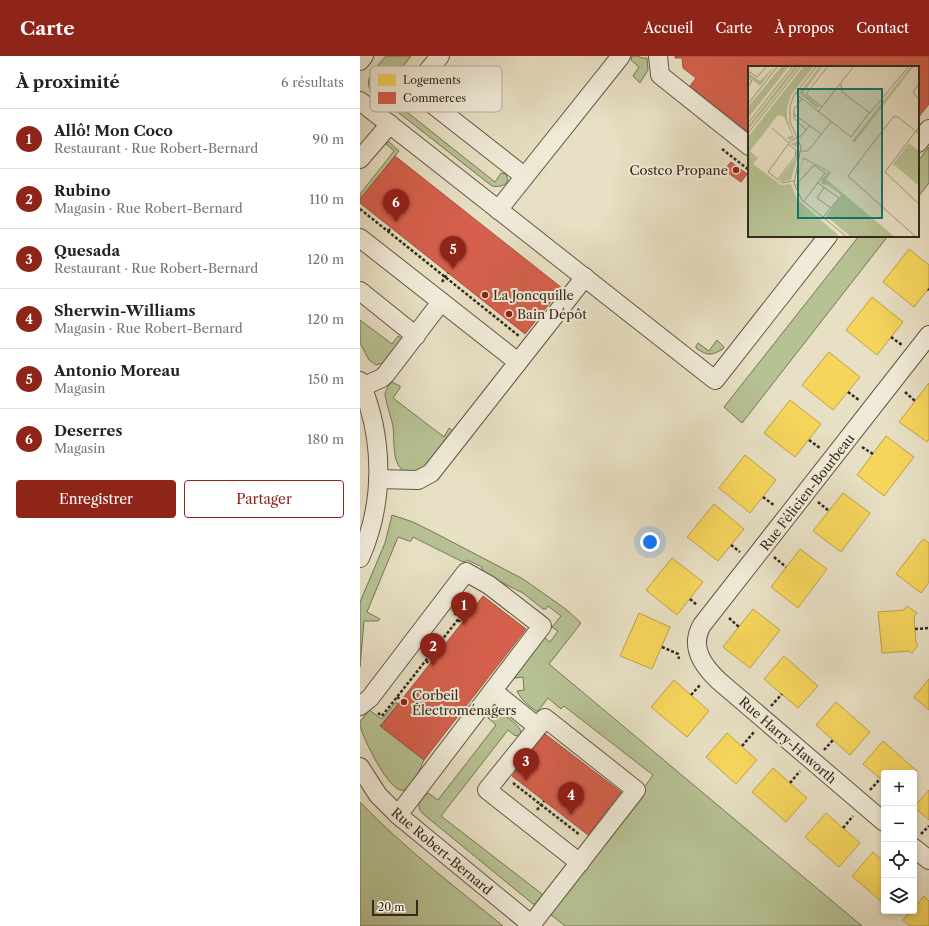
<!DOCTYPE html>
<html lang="fr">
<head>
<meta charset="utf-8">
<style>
  body { margin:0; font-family:"Libre Caslon Text",serif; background:#f2f2f2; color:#222 }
  .controls { position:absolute; right:12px; bottom:12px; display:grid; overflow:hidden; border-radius:4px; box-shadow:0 2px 6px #0003 }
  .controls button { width:36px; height:36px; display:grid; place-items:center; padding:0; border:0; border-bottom:1px solid #e0e0e0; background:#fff; color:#222; font:20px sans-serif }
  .scale { position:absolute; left:12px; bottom:10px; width:46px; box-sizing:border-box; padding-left:4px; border:2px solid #34291c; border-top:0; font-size:11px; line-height:14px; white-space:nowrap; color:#34291c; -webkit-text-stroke:3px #f0ebd9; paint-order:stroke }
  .you { position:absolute; left:290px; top:486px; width:14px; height:14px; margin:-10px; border:3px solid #fff; border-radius:50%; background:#1a73e8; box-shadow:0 0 0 6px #1a73e833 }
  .badge { display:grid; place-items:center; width:26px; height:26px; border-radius:50%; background:#8f2418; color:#fff; font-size:13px; font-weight:700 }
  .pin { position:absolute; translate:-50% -33px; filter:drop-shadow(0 1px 2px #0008) }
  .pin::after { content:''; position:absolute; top:21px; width:14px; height:12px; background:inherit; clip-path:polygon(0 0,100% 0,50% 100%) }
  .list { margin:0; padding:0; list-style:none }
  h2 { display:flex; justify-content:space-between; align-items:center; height:52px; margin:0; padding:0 16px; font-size:17px }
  h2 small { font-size:13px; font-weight:400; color:#767676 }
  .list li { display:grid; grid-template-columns:26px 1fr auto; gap:12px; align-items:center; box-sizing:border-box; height:60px; padding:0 16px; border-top:1px solid #e0e0e0 }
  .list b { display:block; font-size:15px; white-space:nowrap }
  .list p { margin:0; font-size:13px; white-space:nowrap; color:#767676 }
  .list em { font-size:13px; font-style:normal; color:#767676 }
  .actions { display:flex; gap:8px; padding:12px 16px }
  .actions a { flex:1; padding:9px 0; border:1px solid #8f2418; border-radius:4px; text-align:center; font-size:14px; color:#8f2418 }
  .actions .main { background:#8f2418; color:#fff }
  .icon { flex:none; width:22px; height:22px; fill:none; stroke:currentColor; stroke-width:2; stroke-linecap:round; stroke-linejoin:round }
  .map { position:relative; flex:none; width:569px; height:870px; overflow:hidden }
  header { display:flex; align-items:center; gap:24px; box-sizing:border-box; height:56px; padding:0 20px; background:#8f2418; color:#fff }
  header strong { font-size:19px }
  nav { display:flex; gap:22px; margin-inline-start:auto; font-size:14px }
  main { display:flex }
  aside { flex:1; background:#fff }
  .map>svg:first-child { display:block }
</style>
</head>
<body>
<header>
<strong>Carte</strong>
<nav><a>Accueil</a><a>Carte</a><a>À propos</a><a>Contact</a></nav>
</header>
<main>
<aside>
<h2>À proximité<small>6 résultats</small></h2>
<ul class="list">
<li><span class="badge">1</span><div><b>Allô! Mon Coco</b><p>Restaurant · Rue Robert-Bernard</p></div><em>90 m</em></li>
<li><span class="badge">2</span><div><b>Rubino</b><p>Magasin · Rue Robert-Bernard</p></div><em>110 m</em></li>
<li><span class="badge">3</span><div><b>Quesada</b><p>Restaurant · Rue Robert-Bernard</p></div><em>120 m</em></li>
<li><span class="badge">4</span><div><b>Sherwin-Williams</b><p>Magasin · Rue Robert-Bernard</p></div><em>120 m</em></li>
<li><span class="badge">5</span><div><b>Antonio Moreau</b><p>Magasin</p></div><em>150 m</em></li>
<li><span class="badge">6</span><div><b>Deserres</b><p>Magasin</p></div><em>180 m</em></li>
</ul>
<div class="actions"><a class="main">Enregistrer</a><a>Partager</a></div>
</aside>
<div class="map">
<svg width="569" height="870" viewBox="0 0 569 870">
  <rect width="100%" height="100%" fill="#e8e0c4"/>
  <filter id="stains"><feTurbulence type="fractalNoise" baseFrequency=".005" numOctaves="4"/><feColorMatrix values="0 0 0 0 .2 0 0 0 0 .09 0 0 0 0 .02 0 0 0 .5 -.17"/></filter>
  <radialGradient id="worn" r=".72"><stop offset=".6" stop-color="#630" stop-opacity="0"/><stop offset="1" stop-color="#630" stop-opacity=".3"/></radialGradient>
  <g fill="#b7c294" stroke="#767658">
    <path d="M26 0H51L30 27 40 35V37L33 45 135 126 141 117 146 118 148 124C145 131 138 131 132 130L11 35C2 22 18 10 26 0Z"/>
    <polygon points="272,0 278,0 282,2 287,2 288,14 280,27 273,20 279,11 271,4"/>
    <polygon points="28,85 39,95 0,143 0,138 34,95 26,88"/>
    <polygon points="569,91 569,127 558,141 558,105"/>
    <polygon points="499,180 528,180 382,367 364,351"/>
    <polygon points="0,264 32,288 38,280 42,283 23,307 16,309 9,304 0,287"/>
    <path d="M357 284 364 291 363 293C351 300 347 300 336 292V290L338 287 349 295Z"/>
    <path d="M32 326 40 330V332L33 342 84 381 89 372 93 375 66 410C61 414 58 415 52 416 30 418 35 384 33 370 31 361 26 347 25 339 25 334 29 329 32 326Z"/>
    <path d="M32 459 53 466 77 478 163 523 207 554 221 567 189 608 502 870H205L190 858 284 739 281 736 293 719 204 650 201 653 188 642 178 655H176C168 649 161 644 157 635L164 634 163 621 155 622V617L184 581 190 586 198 575 192 571 201 560 188 550 186 553H183L163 537 123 517 122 511 107 504 105 506 101 505 53 481 51 485H49L38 481 7 556 20 563 18 565H4L0 611V546L25 487Z"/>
    <path d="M36 646 38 648 20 670 64 704C60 712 54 731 44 734 30 739 3 682 0 670V666L9 654 22 663Z"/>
    <path d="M134 655H138C145 661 162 668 161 679L158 680 154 679 148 674 81 760 182 838V841L177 848H173L62 757C55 750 62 742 68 737L78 744 136 669 128 662V660L130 657Z"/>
    <path d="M0 746C44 792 94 830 143 870H0Z"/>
  </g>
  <g fill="#f6d55c" stroke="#bca149">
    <polygon points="549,193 569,209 569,232 554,251 523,226"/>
    <polygon points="512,241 543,266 517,299 486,274"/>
    <polygon points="469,296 500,321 473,354 442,329"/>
    <polygon points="569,327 569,383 567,386 539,366"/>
    <polygon points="430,344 461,368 435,401 404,377"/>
    <polygon points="526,380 554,401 524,440 497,419"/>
    <polygon points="385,399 416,424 390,457 359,432"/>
    <polygon points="483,437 510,457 481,496 453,475"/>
    <polygon points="354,448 384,473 358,505 327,481"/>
    <polygon points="563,483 569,487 569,526 561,537 536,518"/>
    <polygon points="440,493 467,513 438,552 411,531"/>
    <polygon points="312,502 343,526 317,559 286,534"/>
    <polygon points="547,550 557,557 554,561 556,586 558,589 552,597 549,595 522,597 518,556 544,554"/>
    <polygon points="393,553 420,574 390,612 363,591"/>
    <polygon points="279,557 310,571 292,613 260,600"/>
    <polygon points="424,600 458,630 438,652 404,623"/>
    <polygon points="569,623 569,654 554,641"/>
    <polygon points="314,624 349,655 327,681 291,651"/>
    <polygon points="476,646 510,676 490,699 456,669"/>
    <polygon points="367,677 397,704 376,728 346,701"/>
    <polygon points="523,685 557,715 554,718 524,717 524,726 503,708"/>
    <polygon points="413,712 447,742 426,766 392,736"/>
    <polygon points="569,734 569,764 554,751"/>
    <polygon points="466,757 500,787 479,811 445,781"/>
    <polygon points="513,796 524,806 524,848 492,820"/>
    <polygon points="564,840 569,845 569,870 550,870 543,864 551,855 554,855 554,852"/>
  </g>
  <g fill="#d6604d" stroke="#a5503e">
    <polygon points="315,0 569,0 569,48 558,62 558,11 389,11 389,77 330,30 336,22 323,12 322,2 315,2"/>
    <polygon points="35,100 202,232 165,278 0,147 0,143"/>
    <polygon points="371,106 387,118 381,126 364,114"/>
    <polygon points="123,540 166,573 64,704 21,670"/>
    <polygon points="185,678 261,736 228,779 152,720"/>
  </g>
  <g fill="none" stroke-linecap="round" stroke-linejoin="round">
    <g stroke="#615746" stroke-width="20">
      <g id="minor">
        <polyline points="80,0 53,33 164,120"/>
        <polyline points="298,0 300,19 389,90"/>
        <polyline points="0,5 4,0"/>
        <polyline points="0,45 355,324 468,180"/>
        <polyline points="558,87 569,73"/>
        <polyline points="0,103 30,68"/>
        <polyline points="138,154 261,0"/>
        <polyline points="0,182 158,306"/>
        <polyline points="0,235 56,280"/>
        <path d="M0 325C24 382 25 446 0 502"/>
        <polyline points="0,332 22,322 26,318 81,246"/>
        <polyline points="18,423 58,424 71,417 225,221"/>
        <polyline points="133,635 178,671"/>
        <polyline points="0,650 10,642 106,516 129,529 182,570 38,759"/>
        <polyline points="0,711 18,739 38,759 173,870"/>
        <path d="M524 766 359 625C343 610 329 591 342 569L569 279"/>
        <polyline points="554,792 569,804"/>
        <polyline points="171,869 276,734 185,662 127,734 220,807"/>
      </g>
    </g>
    <g stroke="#34291c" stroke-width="2.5" stroke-dasharray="3 2" stroke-linecap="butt">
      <polyline points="362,93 389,114"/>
      <polyline points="0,153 159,280"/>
      <polyline points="28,175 31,172"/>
      <polyline points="82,226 88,217"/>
      <polyline points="568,233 569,234"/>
      <polyline points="531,281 542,289"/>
      <polyline points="488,336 499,344"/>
      <polyline points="545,336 555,345"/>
      <polyline points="449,384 460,392"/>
      <polyline points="502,391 513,398"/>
      <polyline points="403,441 415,450"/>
      <polyline points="458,446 469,455"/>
      <polyline points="371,489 380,496"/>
      <polyline points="414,501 426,511"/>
      <polyline points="330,543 337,549"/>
      <polyline points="369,562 379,571"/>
      <polyline points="98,564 102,567"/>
      <polyline points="555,573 569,572"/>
      <polyline points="302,591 318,598 319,603"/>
      <polyline points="66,605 70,608"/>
      <polyline points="331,639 340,629"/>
      <polyline points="37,641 41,644"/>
      <polyline points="411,650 422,638"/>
      <polyline points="18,657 22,660 100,561 94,557"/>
      <polyline points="382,690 394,676"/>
      <polyline points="464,694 473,684"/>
      <polyline points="153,727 220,779"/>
      <polyline points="430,727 440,715"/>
      <polyline points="510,734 520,723"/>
      <polyline points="177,754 184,745"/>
      <polyline points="483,772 493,760"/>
      <polyline points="561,778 569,770"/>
    </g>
    <use href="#minor" stroke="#f0ebd9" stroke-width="18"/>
  </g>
  <g fill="#8f2418" stroke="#f0ebd9" stroke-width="1.5">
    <circle cx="376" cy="114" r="4"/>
    <circle cx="125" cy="239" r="4"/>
    <circle cx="149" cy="258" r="4"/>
    <circle cx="44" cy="646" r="4"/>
  </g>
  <g text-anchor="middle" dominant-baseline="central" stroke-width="4" stroke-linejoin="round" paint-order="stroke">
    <g font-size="13" fill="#34291c" stroke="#f0ebd9" text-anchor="start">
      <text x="368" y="114" text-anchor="end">Costco Propane</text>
      <text x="133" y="239">La Joncquille</text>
      <text x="157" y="258">Bain Dépôt</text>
      <text x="52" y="639">Corbeil<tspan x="52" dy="15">Électroménagers</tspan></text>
    </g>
    <g font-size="13" fill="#34291c" stroke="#f0ebd9">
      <text transform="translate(447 436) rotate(-52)">Rue Félicien-Bourbeau</text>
      <text transform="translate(428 684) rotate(41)">Rue Harry-Haworth</text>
      <text transform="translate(82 795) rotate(40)">Rue Robert-Bernard</text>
    </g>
  </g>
  <g transform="translate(388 10)">
    <rect width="171" height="171" fill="#e8e0c4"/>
    <path d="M27 0 12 20 0 10V7L12 15ZM34 0H41L0 52V41ZM47 0H51L0 64V60ZM56 0H66L43 29 39 41V53L46 72 42 74 39 72 44 69 36 51 30 49 2 85 10 92 5 98 33 119 43 118 49 133 90 169 88 171H0V71ZM72 0H75L55 27 71 40 69 42 51 27ZM163 0H166L106 77 104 75ZM49 75 50 89 43 114 35 116 31 113 48 92 49 81 42 78ZM161 77 171 85V120L145 98ZM55 91 81 105 83 107 78 113 147 171H103L78 150 93 129 80 119 74 118 73 114 80 106 58 94H55L49 116Z" fill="#b7c294"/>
    <path fill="none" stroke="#a09781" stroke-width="1" d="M69 0 46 29 42 40V56L53 81 46 118 54 134 99 171M0 5 9 11 19 0M0 12 4 15 0 21M171 17 165 26 171 33M93 18 94 26 122 47 161 0M47 27 103 71 121 47M54 33 46 43V52L58 64M0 38 30 0M74 41 58 28 80 0M70 46 106 0M46 48 73 68M0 57 45 0M171 61 137 106 171 138M24 62 41 77 20 106 34 117 46 115M0 67 53 0M41 76 53 70 62 59M53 85H60L83 56M29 114 47 91 48 84 40 78M70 117 91 132 75 151M47 120 66 99 77 107 56 135M76 122 69 132 83 142M168 171 100 110 145 51H150L171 68"/>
    <path fill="#0f766e" fill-opacity="0.15" stroke="#0f766e" stroke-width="2" d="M50 23H134V152H50Z"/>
    <rect width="171" height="171" fill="none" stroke="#34291c" stroke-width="2"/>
  </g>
  <rect x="10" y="10" width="132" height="46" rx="6" fill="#f0ebd9" stroke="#b8b1a0" stroke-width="1"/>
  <rect x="18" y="18" width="18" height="12" fill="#f6d55c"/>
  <rect x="18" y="36" width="18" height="12" fill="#d6604d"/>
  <g font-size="11" fill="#34291c">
    <text x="43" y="28">Logements</text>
    <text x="43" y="46">Commerces</text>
  </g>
  <rect width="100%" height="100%" filter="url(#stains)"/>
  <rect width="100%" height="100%" fill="url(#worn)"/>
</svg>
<div class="controls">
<button>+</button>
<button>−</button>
<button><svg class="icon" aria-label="locate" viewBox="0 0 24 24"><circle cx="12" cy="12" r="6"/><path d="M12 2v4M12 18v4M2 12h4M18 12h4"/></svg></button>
<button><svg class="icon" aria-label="layers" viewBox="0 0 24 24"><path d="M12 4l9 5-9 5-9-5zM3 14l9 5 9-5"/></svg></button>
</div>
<div class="scale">20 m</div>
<div class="you"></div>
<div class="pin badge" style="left:104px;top:569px">1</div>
<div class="pin badge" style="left:73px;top:610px">2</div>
<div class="pin badge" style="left:166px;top:725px">3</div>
<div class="pin badge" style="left:211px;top:759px">4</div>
<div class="pin badge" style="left:93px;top:213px">5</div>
<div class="pin badge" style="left:36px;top:166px">6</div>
</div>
</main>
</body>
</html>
